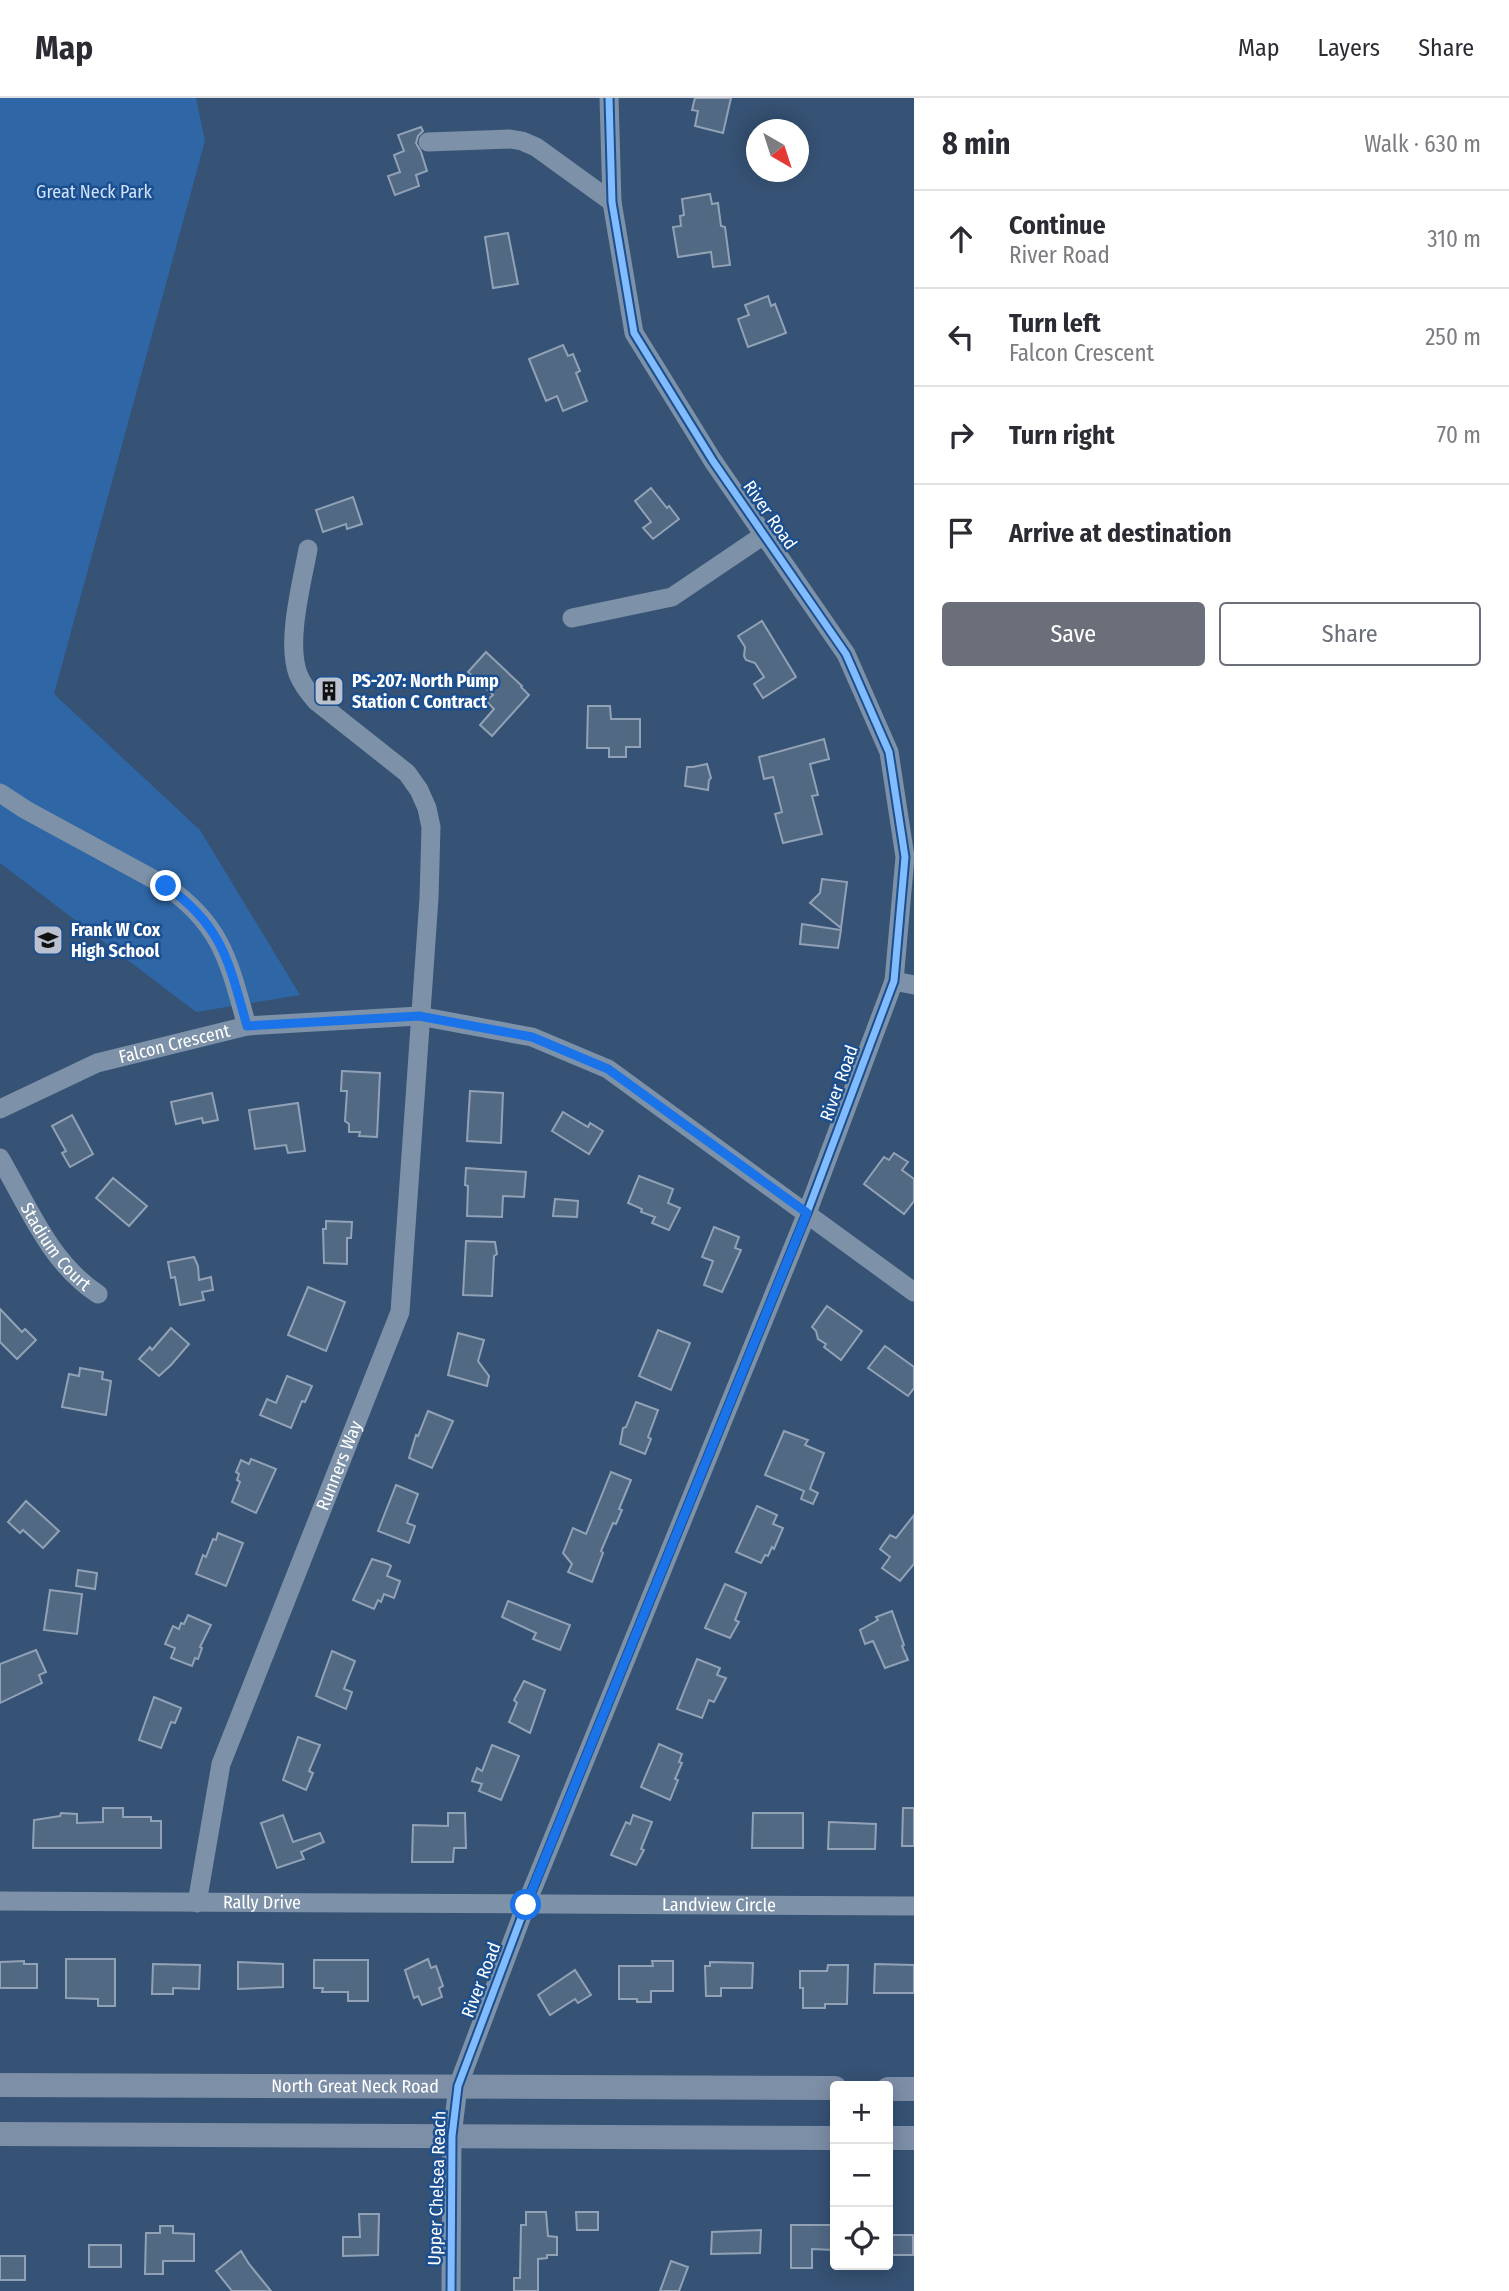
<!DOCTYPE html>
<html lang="en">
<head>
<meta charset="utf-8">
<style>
  body { margin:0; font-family:"Fira Sans Condensed",sans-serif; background:#f2f2f3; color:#2b2b33 }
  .controls { position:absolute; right:21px; bottom:21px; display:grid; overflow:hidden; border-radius:7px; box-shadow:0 4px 18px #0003 }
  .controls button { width:63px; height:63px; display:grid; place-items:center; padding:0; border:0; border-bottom:2px solid #e1e1e2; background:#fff; color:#2b2b33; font:35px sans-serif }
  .compass { position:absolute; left:746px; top:21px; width:63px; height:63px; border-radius:50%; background:#fff; box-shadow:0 4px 18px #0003; rotate:141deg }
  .stop { position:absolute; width:21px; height:21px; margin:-16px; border:5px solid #1a73e8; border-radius:50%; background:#fff }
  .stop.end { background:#1a73e8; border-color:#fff; box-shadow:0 2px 7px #0008 }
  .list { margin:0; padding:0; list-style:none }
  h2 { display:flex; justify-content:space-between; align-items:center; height:91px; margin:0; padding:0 28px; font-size:30px }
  h2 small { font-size:23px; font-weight:400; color:#7c7c81 }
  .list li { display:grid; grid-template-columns:46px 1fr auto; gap:21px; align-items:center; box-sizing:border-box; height:98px; padding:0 28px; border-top:2px solid #e1e1e2 }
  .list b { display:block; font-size:26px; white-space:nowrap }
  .list p { margin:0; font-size:23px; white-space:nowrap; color:#7c7c81 }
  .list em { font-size:23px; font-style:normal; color:#7c7c81 }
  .actions { display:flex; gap:14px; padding:21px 28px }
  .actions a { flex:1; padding:16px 0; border:2px solid #6b6f79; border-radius:7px; text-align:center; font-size:24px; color:#6b6f79 }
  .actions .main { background:#6b6f79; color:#fff }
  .icon { flex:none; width:38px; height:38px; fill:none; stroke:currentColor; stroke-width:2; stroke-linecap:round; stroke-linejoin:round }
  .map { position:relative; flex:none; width:914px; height:2193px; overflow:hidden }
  header { display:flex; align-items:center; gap:42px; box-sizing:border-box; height:98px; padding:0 35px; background:#fff; border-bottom:2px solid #e1e1e2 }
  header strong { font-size:33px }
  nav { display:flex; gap:38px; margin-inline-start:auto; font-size:24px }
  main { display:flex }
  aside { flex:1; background:#fff }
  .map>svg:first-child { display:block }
</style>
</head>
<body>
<header>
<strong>Map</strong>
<nav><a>Map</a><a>Layers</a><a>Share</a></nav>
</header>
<main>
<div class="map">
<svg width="914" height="2193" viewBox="0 0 914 2193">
  <rect width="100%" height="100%" fill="#365274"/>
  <polygon fill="#2f66a5" points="0,0 196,0 205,43 54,596 200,732 300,897 196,914 0,765"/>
  <g fill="#526984" stroke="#92a2b6" stroke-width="2">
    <polygon points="695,0 731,0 723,35 695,28 698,13 692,12"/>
    <polygon points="421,29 423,33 418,38 416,45 421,54 427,73 416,77 419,88 395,97 388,78 400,74 394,57 404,53 398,37"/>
    <polygon points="710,96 712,106 718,105 721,128 725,129 730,167 713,169 711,154 678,159 673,129 681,128 680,118 684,117 682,101"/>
    <polygon points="508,135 518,186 493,190 485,139"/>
    <polygon points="768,198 771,208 775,206 786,235 748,249 738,221 749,217 745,207"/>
    <polygon points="563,247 568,258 573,256 580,273 576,275 587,303 563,313 557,298 546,303 529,261"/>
    <polygon points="651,390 667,410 669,408 679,421 653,441 643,430 651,424 635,403"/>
    <polygon points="353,399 362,426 347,431 346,426 323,434 316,412"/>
    <polygon points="762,523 796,579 763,600 754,586 764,579 755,565 746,562 744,558 745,549 738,538"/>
    <polygon points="486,554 522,588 521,589 529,597 492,638 480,627 494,611 486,603 493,597 468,574"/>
    <polygon points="588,608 610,608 611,621 640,621 640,649 626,649 626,659 609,659 609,650 587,650"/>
    <polygon points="824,641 829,661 810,666 818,697 812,698 822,736 783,745 775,716 782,714 773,679 764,681 759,659"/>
    <polygon points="707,666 711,680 709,682 708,692 685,688 687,669 693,669"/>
    <polygon points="822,781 847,784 841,830 810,805 820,795"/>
    <polygon points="802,826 841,832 838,850 800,846"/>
    <polygon points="342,973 380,975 377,1039 359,1038 360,1034 349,1034 349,1026 345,1023 347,993 341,993"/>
    <polygon points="470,993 503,995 501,1045 467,1043"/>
    <polygon points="212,995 218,1022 203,1025 202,1020 176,1026 171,1004"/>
    <polygon points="298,1005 305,1053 288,1055 286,1047 255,1051 249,1012"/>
    <polygon points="563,1014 588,1029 590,1025 603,1033 589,1056 552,1033"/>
    <polygon points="72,1017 93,1056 70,1069 62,1055 66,1053 52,1028"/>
    <polygon points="894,1055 908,1064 902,1072 914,1081 914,1103 904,1116 864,1086 884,1059 889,1062"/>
    <polygon points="466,1070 526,1074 524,1099 503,1098 502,1119 467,1118 468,1088 465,1087"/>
    <polygon points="639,1078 673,1091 668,1105 680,1110 669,1132 652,1125 655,1119 641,1114 642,1111 628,1105"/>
    <polygon points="113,1080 147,1108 129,1128 96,1100"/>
    <polygon points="555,1101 578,1103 577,1119 553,1118"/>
    <polygon points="326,1123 352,1124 351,1140 347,1140 347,1166 324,1165 323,1131 326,1131"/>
    <polygon points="714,1129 739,1139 735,1150 741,1152 722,1194 704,1187 713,1163 702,1159"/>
    <polygon points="466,1143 495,1144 497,1156 494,1158 492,1198 463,1197"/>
    <polygon points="194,1159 198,1168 199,1182 211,1179 213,1192 202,1194 204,1202 180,1207 175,1179 171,1180 168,1164"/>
    <polygon points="308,1189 345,1204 326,1253 288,1237"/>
    <polygon points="827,1208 862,1233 841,1262 824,1249 826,1246 818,1241 816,1233 812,1229"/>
    <polygon points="0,1211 22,1234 25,1231 36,1242 17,1261 0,1244"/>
    <polygon points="171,1230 189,1246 171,1267 159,1278 139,1261 150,1249 152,1252"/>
    <polygon points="658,1232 690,1245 671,1292 639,1278"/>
    <polygon points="458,1235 484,1242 478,1263 489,1278 487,1288 448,1277"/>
    <polygon points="885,1248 914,1269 914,1290 908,1298 868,1270"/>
    <polygon points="80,1270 103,1274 102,1281 111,1283 106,1317 62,1309 69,1276 79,1278"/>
    <polygon points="287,1278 312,1288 305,1304 302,1303 291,1330 260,1317 267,1301 276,1305"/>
    <polygon points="636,1304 658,1312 648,1339 651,1341 645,1356 620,1346 623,1330 626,1329"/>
    <polygon points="428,1313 453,1323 432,1370 409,1360 416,1337 418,1338"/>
    <polygon points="784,1333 808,1342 805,1347 824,1355 810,1391 818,1395 813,1406 801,1401 804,1393 765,1377"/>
    <polygon points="251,1361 276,1371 256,1415 232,1404 240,1384 237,1382 239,1376 236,1374 241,1362 249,1366"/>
    <polygon points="611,1374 631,1382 619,1411 622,1412 616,1426 613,1425 601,1453 603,1455 592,1484 568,1474 572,1466 563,1455 573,1430 586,1436"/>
    <polygon points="396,1387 418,1396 407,1425 415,1428 409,1445 378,1433"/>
    <polygon points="26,1403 59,1433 43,1450 23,1432 20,1435 8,1424"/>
    <polygon points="757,1408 777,1417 773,1426 783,1430 774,1451 772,1449 768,1458 765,1457 761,1465 736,1454"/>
    <polygon points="914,1417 914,1466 900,1483 882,1470 890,1459 880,1451 890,1437 896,1440"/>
    <polygon points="218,1435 243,1445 226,1488 196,1476 203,1457 206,1459 213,1441 216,1442"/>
    <polygon points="372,1461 388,1466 391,1468 387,1478 400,1483 394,1500 384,1496 381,1504 378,1502 374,1511 353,1502"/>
    <polygon points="78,1472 97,1475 95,1491 76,1488"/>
    <polygon points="725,1486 746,1495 735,1522 739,1524 730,1540 705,1530"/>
    <polygon points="50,1492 82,1496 77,1536 44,1532"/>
    <polygon points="508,1503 570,1527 560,1552 533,1541 536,1535 502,1519"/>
    <polygon points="892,1513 904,1547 902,1548 908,1562 885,1570 873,1543 865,1546 860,1532 878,1522 876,1519"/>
    <polygon points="188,1517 211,1527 200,1549 202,1550 198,1561 195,1560 192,1568 171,1560 175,1550 165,1546 173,1528 179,1531 181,1525 184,1526"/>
    <polygon points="36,1552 46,1574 39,1577 42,1585 0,1605 0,1566"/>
    <polygon points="332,1553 355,1563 344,1591 352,1594 346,1611 316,1598"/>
    <polygon points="697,1561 720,1570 717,1577 726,1580 714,1604 709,1602 702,1620 677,1611"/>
    <polygon points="524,1583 545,1592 530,1635 509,1624 517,1605 514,1602"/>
    <polygon points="154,1599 181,1610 175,1625 171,1624 161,1650 139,1642"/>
    <polygon points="298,1639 320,1647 309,1673 313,1675 306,1692 283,1682"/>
    <polygon points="659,1646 682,1656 679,1664 682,1665 675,1681 678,1682 670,1702 641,1689"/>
    <polygon points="492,1647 519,1658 501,1702 479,1693 482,1686 472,1683 477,1670 482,1673"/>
    <polygon points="103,1710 123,1710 123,1719 151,1719 151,1723 161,1723 161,1750 33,1750 34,1722 60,1718 61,1715 77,1716 77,1725 103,1724"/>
    <polygon points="903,1710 914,1710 914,1748 902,1748"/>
    <polygon points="448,1715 465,1715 466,1750 454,1750 453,1764 412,1764 413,1727 448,1728"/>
    <polygon points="753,1715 803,1715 803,1750 752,1750"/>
    <polygon points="283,1717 293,1744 320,1735 324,1744 301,1754 304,1761 277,1770 261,1725"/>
    <polygon points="633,1717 652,1724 641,1751 644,1752 636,1767 611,1757 626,1724 630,1726"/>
    <polygon points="829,1724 876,1726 875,1751 828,1751"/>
    <polygon points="66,1861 115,1861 115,1908 98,1908 98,1901 66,1900"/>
    <polygon points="428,1861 431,1870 436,1868 443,1888 439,1890 442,1899 422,1907 418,1898 414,1900 405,1872"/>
    <polygon points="314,1862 368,1862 368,1903 348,1903 348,1894 322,1894 323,1890 314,1890"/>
    <polygon points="24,1863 24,1866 37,1866 37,1890 0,1890 0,1864"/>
    <polygon points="652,1863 673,1863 673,1893 651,1893 651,1904 637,1904 637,1901 619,1901 619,1868 653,1868"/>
    <polygon points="238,1864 283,1866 283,1889 238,1891"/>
    <polygon points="710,1864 753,1865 752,1890 721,1890 721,1898 706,1898 705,1868 710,1868"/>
    <polygon points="153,1866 200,1867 199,1891 173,1890 173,1896 152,1896"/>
    <polygon points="875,1866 914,1867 914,1895 874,1895"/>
    <polygon points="828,1867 848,1867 847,1906 825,1906 825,1910 803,1910 803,1890 800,1890 800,1873 827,1873"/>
    <polygon points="575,1872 591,1897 578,1905 575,1901 550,1917 538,1897"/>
    <polygon points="526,2114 546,2114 548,2138 557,2139 557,2157 547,2157 547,2160 538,2161 538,2193 514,2193 514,2180 520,2180 521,2127 526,2127"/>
    <polygon points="576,2114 598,2114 598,2132 577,2132"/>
    <polygon points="359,2116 379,2116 378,2157 343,2158 343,2139 360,2139"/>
    <polygon points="791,2127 835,2127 835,2152 812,2151 812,2170 791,2170"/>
    <polygon points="160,2128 173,2128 173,2135 194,2136 194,2163 163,2163 163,2176 145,2176 146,2135 160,2135"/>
    <polygon points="761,2132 760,2155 711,2156 712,2134"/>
    <rect x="888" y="2137" width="25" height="20"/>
    <rect x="89" y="2147" width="32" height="22"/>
    <polygon points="241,2153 249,2166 271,2193 232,2193 216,2173"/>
    <rect x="0" y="2158" width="25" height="24"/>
    <polygon points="671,2163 688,2169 679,2193 660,2193"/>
  </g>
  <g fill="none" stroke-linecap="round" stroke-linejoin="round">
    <g stroke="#7d92a8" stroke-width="19">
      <polyline points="428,44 510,41 522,43 536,49 612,104"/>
      <polyline points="572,520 672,499 765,436"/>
      <path d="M0 695 26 712 166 788C223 828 229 865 247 928"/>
      <polyline points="894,883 914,887"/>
      <path id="s1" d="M0 1011 97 965 247 928 419 918 532 939 608 971 914 1194"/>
      <path id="s2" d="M0 1060C28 1108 50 1165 98 1196"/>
      <path id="s3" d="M0 1803 914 1808"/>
      <path id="s4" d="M197 1805 221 1666 400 1214 429 800 431 729 427 710 419 692 407 675 316 603C309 595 302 586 298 576 286 543 302 485 308 451"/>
      <polyline points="451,2193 452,2038 458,1988 526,1807 807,1115 894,883 905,759 889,654 846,556 713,363 634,235 612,104 609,0"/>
    </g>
    <g stroke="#7d8ea7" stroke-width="24">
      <path id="s5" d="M0 1987 835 1990"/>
      <polyline points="888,1991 914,1991"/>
      <polyline points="0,2036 835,2040"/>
      <polyline points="888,2040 914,2040"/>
    </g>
    <g stroke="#1b4f8f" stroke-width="11">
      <polyline id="cycleway" points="451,2193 452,2038 458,1988 526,1807 807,1115 894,883 905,759 889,654 846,556 713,363 634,235 612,104 609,0"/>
    </g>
    <use href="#cycleway" stroke="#80bcff" stroke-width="7"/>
  </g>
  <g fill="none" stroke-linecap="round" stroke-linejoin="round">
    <path stroke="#1a73e8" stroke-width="9" d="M166 788C223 828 229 865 247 928L419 918 532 939 608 971 807 1115 526 1807"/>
  </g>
  <defs>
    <g id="building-square" transform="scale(1.575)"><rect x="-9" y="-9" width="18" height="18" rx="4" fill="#b9c2ce" stroke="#1b4f8f"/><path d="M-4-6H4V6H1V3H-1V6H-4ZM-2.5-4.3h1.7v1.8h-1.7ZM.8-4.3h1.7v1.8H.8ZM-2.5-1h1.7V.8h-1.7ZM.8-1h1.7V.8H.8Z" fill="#111"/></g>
    <g id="school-square" transform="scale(1.575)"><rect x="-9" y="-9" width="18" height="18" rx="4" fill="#b9c2ce" stroke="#1b4f8f"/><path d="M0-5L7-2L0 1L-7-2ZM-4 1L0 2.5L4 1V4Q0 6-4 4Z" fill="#111"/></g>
  </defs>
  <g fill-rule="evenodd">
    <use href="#building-square" x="329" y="593"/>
    <use href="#school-square" x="48" y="842"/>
  </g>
  <g text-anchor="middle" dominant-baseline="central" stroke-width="5" stroke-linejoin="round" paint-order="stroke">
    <g font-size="18" fill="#cfe3fa" stroke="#1b4f8f">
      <text x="94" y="94">Great Neck Park</text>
    </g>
    <g font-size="18" fill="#fff" stroke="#1b4f8f">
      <text transform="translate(770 417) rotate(55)">River Road</text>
      <text stroke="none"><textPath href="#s1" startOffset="187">Falcon Crescent</textPath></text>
      <text transform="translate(839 985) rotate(-70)">River Road</text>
      <text stroke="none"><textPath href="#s2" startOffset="105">Stadium Court</textPath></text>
      <text stroke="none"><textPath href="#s4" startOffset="462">Runners Way</textPath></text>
      <text stroke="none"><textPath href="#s3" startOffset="262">Rally Drive</textPath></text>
      <text stroke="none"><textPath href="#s3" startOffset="719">Landview Circle</textPath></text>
      <text transform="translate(481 1882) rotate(-69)">River Road</text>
      <text stroke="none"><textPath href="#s5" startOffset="355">North Great Neck Road</textPath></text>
      <text transform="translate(437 2090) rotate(-88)">Upper Chelsea Reach</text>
    </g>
    <g font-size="18" font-weight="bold" fill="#fff" stroke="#1b4f8f" text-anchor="start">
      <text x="352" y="583">PS-207: North Pump<tspan x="352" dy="21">Station C Contract</tspan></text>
      <text x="71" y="832">Frank W Cox<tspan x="71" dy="21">High School</tspan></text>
    </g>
  </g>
</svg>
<div class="controls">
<button>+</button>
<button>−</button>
<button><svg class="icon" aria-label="locate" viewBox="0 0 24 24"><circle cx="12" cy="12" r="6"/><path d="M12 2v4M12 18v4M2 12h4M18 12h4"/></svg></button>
</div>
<svg class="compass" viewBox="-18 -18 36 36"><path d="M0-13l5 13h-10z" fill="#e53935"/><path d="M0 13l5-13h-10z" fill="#7c7c81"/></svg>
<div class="stop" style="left:526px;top:1807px"></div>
<div class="stop end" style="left:166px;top:788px"></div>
</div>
<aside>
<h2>8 min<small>Walk · 630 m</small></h2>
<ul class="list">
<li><svg class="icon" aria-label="ahead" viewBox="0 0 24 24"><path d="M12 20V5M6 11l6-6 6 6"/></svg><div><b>Continue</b><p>River Road</p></div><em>310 m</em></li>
<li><svg class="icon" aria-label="left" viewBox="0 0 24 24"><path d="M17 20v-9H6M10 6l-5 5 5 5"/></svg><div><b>Turn left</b><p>Falcon Crescent</p></div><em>250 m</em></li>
<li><svg class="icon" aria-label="right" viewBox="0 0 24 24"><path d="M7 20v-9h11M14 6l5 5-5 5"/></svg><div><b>Turn right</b></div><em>70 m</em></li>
<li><svg class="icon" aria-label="arrive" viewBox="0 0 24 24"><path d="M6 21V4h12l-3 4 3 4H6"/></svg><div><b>Arrive at destination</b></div></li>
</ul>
<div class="actions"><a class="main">Save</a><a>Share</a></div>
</aside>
</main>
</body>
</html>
